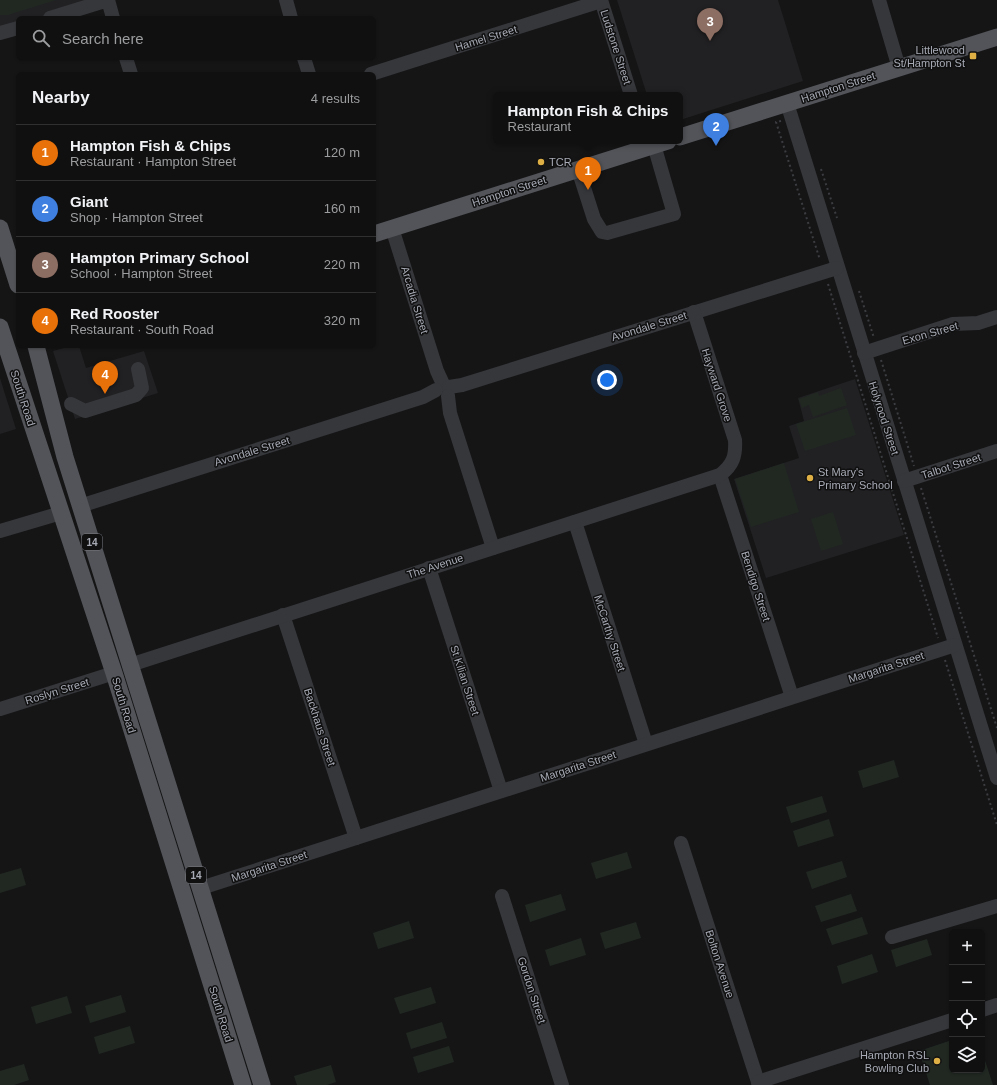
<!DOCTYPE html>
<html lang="en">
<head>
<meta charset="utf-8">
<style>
  body { margin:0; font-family:Helvetica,sans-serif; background:#1e1e1e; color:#f1f3f6 }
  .controls { position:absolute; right:12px; bottom:12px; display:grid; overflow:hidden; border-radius:6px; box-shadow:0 1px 3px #0004 }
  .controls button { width:36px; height:36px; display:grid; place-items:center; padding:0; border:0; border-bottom:1px solid #303030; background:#101010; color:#f1f3f6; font:20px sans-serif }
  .you { position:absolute; left:607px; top:380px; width:14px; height:14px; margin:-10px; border:3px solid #fff; border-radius:50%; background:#1a73e8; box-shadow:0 0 0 6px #1a73e833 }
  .badge { display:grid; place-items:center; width:26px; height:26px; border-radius:50%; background:#7c3aed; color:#fff; font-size:13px; font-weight:700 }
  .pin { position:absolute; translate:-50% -33px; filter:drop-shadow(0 1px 2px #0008) }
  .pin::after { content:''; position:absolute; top:21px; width:14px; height:12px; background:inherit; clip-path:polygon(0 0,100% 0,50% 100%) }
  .popup { position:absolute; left:493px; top:92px; width:190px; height:52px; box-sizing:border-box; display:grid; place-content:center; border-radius:6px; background:#101010; filter:drop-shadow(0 1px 3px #0005); font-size:13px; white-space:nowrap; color:#9c9d9f }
  .popup b { font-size:15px; color:#f1f3f6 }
  .popup::after { content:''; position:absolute; left:50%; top:100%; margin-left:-8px; border:8px solid transparent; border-top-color:#101010 }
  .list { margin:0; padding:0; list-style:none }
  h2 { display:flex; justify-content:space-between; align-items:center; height:52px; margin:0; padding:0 16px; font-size:17px }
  h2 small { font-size:13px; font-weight:400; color:#9c9d9f }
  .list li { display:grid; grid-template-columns:26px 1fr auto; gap:12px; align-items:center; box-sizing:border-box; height:56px; padding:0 16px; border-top:1px solid #303030 }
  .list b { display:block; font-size:15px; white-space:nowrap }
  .list p { margin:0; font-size:13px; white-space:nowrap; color:#9c9d9f }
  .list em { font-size:13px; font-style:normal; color:#9c9d9f }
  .icon { flex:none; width:22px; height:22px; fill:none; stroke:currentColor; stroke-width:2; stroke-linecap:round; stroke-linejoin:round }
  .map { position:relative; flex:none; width:997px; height:1085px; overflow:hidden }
  .search { position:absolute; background:#101010; box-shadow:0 1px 3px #0004; left:16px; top:16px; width:360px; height:44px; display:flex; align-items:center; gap:10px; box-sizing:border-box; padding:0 14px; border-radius:6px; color:#9c9d9f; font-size:15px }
  .panel { position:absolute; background:#101010; box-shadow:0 1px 3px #0004; left:16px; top:72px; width:360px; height:276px; border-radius:6px }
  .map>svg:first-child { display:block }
</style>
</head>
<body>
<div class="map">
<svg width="997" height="1085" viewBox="0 0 997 1085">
  <rect width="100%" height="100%" fill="#151516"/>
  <g fill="#212123">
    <polygon points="0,0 97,0 38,18 18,18 18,24 0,30"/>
    <polygon points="617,0 778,0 803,81 680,120 680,95 647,95"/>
    <polygon points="71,346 79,346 86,368 144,351 158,393 75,419 53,351"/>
    <polygon points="0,378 16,429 0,434"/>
    <polygon points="855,379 904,535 766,578 734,479 799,458 789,426 804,421 798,398"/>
  </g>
  <g fill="#212822">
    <polygon points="0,0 56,0 8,15 0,15"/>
    <polygon points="841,388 847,405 813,417 809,405 802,408 799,399 818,392 819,396"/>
    <polygon points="847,408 856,435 805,451 796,424"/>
    <polygon points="784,463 799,512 751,527 735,479"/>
    <polygon points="833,512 843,544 821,551 811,519"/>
    <polygon points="894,760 899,777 863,788 858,771"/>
    <polygon points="822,796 827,812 791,823 786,807"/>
    <polygon points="829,819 834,836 798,847 793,831"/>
    <polygon points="627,852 632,868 596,879 591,863"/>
    <polygon points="842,861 847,877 812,889 806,872"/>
    <polygon points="21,868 26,885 0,893 0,874"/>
    <polygon points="561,894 566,910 530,922 525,905"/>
    <polygon points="851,894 857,911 821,922 815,906"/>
    <polygon points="862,917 868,934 832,945 826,929"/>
    <polygon points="409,921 414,938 378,949 373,933"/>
    <polygon points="636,922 641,938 605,949 600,933"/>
    <polygon points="581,938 586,955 550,966 545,950"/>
    <polygon points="927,939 932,955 896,967 891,950"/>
    <polygon points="872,954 878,972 842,984 837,966"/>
    <polygon points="431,987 436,1003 400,1014 394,998"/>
    <polygon points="121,995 126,1012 90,1023 85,1006"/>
    <polygon points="67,996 72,1013 36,1024 31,1007"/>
    <polygon points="442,1022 447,1038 411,1049 406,1033"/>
    <polygon points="130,1026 135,1043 99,1054 94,1037"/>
    <polygon points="952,1040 952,1070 982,1070 982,1051 993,1085 930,1085 919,1051"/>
    <polygon points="449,1046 454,1062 418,1073 413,1057"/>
    <polygon points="24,1064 29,1080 14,1085 0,1085 0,1071"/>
    <polygon points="331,1065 336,1082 327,1085 297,1085 294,1076"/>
  </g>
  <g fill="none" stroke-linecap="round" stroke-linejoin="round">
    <g stroke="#3c3d41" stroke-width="2" stroke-dasharray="2 3" stroke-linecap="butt">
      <polyline points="781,121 776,122 820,260"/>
      <polyline points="821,169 837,218"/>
      <polyline points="828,284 938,638"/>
      <polyline points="859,291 874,338"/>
      <polyline points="881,360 914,466"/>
      <polyline points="921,488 997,728"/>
      <polyline points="945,660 997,825"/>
    </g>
    <g stroke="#36373b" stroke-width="14">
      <polyline points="286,0 291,18"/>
      <polyline points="601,0 631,95"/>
      <polyline points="879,0 899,68"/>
      <polyline points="50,18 108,0 113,18"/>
      <polyline points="0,33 18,28"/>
      <polyline points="126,58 131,74"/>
      <polyline points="304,58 309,74"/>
      <polyline points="371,74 601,1"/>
      <polyline points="787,103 997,778"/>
      <polyline points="578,169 594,219 602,232 607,233 674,214 654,145"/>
      <polyline points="392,228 437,371 443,384"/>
      <polyline points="864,353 953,324 978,323 997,317"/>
      <polyline points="449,387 462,385 837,268"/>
      <polyline points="448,396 450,413 493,548"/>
      <polyline points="71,404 85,411 136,395 142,388 138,369"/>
      <polyline points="720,475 792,697"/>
      <polyline points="904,481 997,451"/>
      <polyline points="80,506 423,397 436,390"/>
      <polyline points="575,522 646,744"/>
      <polyline points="0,531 61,513"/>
      <polyline points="429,568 501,791"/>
      <polyline points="283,615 356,838"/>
      <path d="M130 665 720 475C733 465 736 456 735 440L694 312"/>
      <polyline points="0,709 114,673"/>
      <polyline points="681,843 759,1085"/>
      <polyline points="201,888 955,645"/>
      <polyline points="502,896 562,1085"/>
      <polyline points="892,937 997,906"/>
      <polyline points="982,1010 997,1005"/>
      <polyline points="758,1082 952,1020"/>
    </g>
    <g stroke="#525459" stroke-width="17">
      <polyline points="680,137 997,37"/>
      <polyline points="0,228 18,285"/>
      <polyline points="374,234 668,141"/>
      <polyline points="0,327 114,673 243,1085"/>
      <polyline points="36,346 65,457 262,1085"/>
    </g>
  </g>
  <g fill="#ddaf45" stroke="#101011" stroke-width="1.5">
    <rect x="969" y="52" width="8" height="8" rx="2"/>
    <circle cx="541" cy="162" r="4"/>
    <circle cx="810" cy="478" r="4"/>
    <circle cx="937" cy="1061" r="4"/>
  </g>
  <g text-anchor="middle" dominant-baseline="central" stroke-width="3" stroke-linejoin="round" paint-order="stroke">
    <g fill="#101011" stroke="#7a7c84" stroke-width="1">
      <rect x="82" y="534" width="20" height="16" rx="3"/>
      <rect x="186" y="867" width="20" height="16" rx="3"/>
    </g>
    <g font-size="10" font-weight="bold" fill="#a8abb5">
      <text x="92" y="542">14</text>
      <text x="196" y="875">14</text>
    </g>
    <g font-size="11" fill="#a8abb5" stroke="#101011">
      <text transform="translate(486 38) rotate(-17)">Hamel Street</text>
      <text transform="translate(616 47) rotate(72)">Ludstone Street</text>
      <text transform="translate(838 87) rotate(-18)">Hampton Street</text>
      <text transform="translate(509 191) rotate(-18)">Hampton Street</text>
      <text transform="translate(415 300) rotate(73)">Arcadia Street</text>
      <text transform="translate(649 326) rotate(-17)">Avondale Street</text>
      <text transform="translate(930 333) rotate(-16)">Exon Street</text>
      <text transform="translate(717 385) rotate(72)">Hayward Grove</text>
      <text transform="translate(23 398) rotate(72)">South Road</text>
      <text transform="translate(884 418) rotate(72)">Holyrood Street</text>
      <text transform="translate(252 451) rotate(-17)">Avondale Street</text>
      <text transform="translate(951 466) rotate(-18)">Talbot Street</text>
      <text transform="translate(435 566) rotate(-18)">The Avenue</text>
      <text transform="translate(756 586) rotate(72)">Bendigo Street</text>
      <text transform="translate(610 633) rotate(72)">McCarthy Street</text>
      <text transform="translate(886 667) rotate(-18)">Margarita Street</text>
      <text transform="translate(465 680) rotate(72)">St Kilian Street</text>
      <text transform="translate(57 691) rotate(-17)">Roslyn Street</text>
      <text transform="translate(124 705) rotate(73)">South Road</text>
      <text transform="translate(320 727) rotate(72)">Backhaus Street</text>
      <text transform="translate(578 766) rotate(-18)">Margarita Street</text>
      <text transform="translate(269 866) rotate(-18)">Margarita Street</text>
      <text transform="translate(720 964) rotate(72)">Bolton Avenue</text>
      <text transform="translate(532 990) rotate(72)">Gordon Street</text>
      <text transform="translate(221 1014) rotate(73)">South Road</text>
    </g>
    <g font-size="11" fill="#a8abb5" stroke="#101011" text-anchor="end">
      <text x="965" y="50">Littlewood<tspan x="965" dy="13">St/Hampton St</tspan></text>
      <text x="549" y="162" text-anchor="start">TCR</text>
      <text x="818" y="472" text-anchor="start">St Mary's<tspan x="818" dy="13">Primary School</tspan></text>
      <text x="929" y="1055">Hampton RSL<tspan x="929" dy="13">Bowling Club</tspan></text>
    </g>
  </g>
</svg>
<div class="controls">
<button>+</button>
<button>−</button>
<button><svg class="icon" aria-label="locate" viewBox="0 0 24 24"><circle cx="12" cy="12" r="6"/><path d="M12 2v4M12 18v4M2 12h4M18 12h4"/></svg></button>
<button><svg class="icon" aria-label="layers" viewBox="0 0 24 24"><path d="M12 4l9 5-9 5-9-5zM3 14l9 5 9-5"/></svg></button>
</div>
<div class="you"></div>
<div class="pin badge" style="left:588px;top:190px;background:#e8710a">1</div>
<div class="popup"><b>Hampton Fish &amp; Chips</b>Restaurant</div>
<div class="pin badge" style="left:716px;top:146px;background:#3f7fe0">2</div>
<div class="pin badge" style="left:710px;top:41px;background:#8d6e63">3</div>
<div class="pin badge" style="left:105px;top:394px;background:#e8710a">4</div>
<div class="search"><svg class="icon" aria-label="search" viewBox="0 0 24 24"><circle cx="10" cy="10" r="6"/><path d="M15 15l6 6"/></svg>Search here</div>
<section class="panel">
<h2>Nearby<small>4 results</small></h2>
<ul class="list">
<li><span class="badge" style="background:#e8710a">1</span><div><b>Hampton Fish &amp; Chips</b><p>Restaurant · Hampton Street</p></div><em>120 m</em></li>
<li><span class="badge" style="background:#3f7fe0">2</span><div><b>Giant</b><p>Shop · Hampton Street</p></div><em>160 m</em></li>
<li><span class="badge" style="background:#8d6e63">3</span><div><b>Hampton Primary School</b><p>School · Hampton Street</p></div><em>220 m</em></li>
<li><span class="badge" style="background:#e8710a">4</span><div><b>Red Rooster</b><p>Restaurant · South Road</p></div><em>320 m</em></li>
</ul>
</section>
</div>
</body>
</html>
